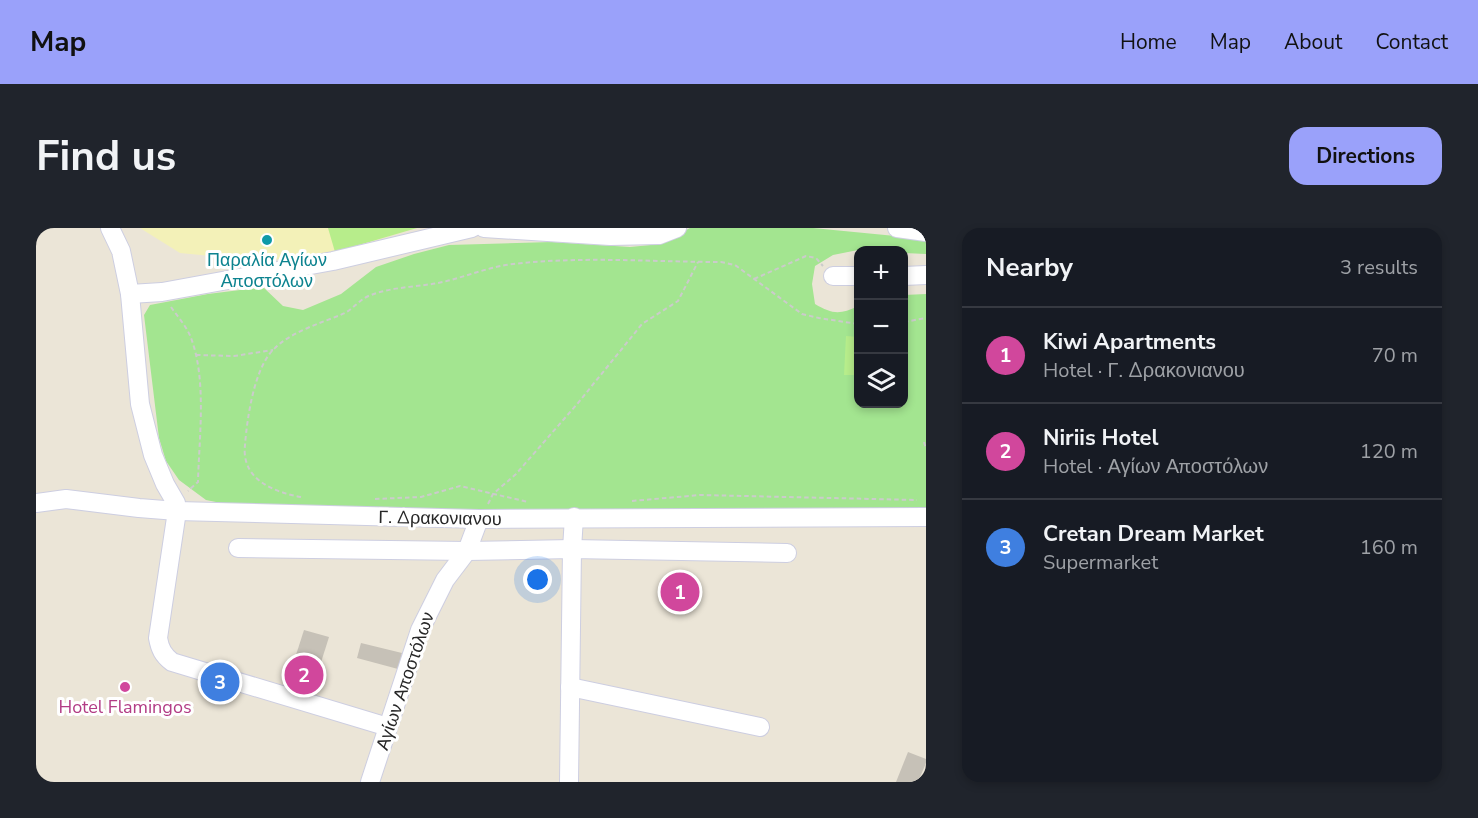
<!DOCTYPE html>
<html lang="en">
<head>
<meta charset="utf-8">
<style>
  body { margin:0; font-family:"Nunito Sans",sans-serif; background:#20242c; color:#f1f3f6 }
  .controls { position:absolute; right:18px; top:18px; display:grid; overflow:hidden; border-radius:12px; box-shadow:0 3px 9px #0003 }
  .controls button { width:54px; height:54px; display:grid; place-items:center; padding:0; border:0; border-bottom:2px solid #363941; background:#171b24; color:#f1f3f6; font:30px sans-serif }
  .you { position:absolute; left:502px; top:352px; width:21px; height:21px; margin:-15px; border:4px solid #fff; border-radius:50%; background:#1a73e8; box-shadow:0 0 0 9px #1a73e833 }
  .badge { display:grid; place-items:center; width:39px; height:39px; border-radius:50%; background:#9aa1fa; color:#fff; font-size:20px; font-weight:700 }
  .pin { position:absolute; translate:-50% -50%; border:3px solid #fff; box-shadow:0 2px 6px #0006 }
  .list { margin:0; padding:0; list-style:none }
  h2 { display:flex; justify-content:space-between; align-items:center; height:78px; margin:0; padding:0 24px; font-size:26px }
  h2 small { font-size:20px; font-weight:400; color:#9ea1a6 }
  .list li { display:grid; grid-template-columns:39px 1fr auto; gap:18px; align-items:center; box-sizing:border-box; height:96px; padding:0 24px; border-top:2px solid #363941 }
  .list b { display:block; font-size:22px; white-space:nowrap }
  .list p { margin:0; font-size:20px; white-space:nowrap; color:#9ea1a6 }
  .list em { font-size:20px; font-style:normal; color:#9ea1a6 }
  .icon { flex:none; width:33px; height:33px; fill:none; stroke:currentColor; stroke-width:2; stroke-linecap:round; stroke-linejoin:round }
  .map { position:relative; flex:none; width:890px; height:554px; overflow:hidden; border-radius:18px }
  header { display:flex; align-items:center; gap:36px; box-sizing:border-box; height:84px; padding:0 30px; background:#9aa1fa; color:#111 }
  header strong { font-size:28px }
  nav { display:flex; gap:33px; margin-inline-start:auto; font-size:21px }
  .intro { display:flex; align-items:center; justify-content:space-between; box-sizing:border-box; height:144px; padding:0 36px }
  h1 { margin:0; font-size:42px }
  .button { padding:15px 27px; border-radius:18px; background:#9aa1fa; color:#111; font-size:21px; font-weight:700 }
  main { display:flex; gap:36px; padding:0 36px }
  aside { flex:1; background:#171b24; border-radius:18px; box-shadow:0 3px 9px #0003 }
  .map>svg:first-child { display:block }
</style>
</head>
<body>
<header>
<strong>Map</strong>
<nav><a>Home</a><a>Map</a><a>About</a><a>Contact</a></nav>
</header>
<div class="intro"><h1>Find us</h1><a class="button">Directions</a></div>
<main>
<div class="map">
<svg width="890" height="554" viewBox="0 0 890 554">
  <rect width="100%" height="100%" fill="#ebe5d7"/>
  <path fill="#a3e590" d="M654 0H777L890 11V26L868 25V22H822L797 27 779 38 776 56 779 76C796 86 804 87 822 78V176H868V67L890 66V281L287 282 205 279 170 272 143 252 130 233 123 210 108 87 114 77 172 66 227 59 247 78 267 82 305 66 340 39 378 26 413 17 516 14 594 19 625 16Z"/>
  <polygon fill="#f3f1b8" points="104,0 381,0 299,24 227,33 144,25"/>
  <g fill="#b7ed8b">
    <polygon points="292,0 381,0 299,24"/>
    <polygon points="810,108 822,109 822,147 808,147"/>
  </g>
  <g fill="#c6c1b7">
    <polygon points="268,402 293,409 276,463 251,455"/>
    <polygon points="325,415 366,425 362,441 321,430"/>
    <polygon points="872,524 890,531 890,535 882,554 860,554"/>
  </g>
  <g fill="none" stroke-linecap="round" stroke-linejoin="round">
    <g stroke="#cdcee1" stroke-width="20">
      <g id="minor">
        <polyline points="74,0 85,23 94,66 104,176 117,227 129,256 140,275 141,283 443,291 890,289"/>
        <polyline points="448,0 574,8 623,7 641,0"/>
        <polyline points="861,0 890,4"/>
        <polyline points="797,48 822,48"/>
        <polyline points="868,48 890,47"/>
        <polyline points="94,66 126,64 297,33 436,0"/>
        <path d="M0 275 30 271 103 280 141 283 122 410C124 421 127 427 136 434L352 499"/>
        <polyline points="202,320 431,323 536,321 751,325"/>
        <polyline points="534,459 724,499"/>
        <polyline points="334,554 384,402 409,352 431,323 443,291"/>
        <polyline points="533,554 536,321 538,289"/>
      </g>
    </g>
    <g stroke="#cbcbcb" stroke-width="2" stroke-dasharray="4.5 3" stroke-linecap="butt">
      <polyline points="718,51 770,28 780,30 787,38"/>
      <path d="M135 79C142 89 151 99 155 110 171 152 163 210 162 254L152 263"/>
      <polyline points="868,94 890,90"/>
      <polyline points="160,127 198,128 237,122"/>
      <polyline points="888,214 890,221"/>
      <path d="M265 269C237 264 205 251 209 217 211 191 218 141 237 122 255 103 286 95 309 85 318 80 325 70 335 67 356 59 380 59 402 55 427 50 451 39 477 36 546 28 616 34 685 34L699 37 766 86 783 90 822 96"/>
      <polyline points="339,271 385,269 424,258 492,274"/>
      <polyline points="596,273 664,267 881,272"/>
      <polyline points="452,276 457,266 480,246 542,175 606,96 642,73 662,34"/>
    </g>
    <use href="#minor" stroke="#fff" stroke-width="18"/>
  </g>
  <circle fill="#0f9aa8" stroke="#fff" stroke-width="2" cx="231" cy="12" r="6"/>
  <circle fill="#d1479c" stroke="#fff" stroke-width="2" cx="89" cy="459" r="6"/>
  <g text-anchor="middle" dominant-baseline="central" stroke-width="6" stroke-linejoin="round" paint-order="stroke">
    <g font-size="18" fill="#0d838f" stroke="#fff">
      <text x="231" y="32">Παραλία Αγίων<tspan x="231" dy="21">Αποστόλων</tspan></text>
    </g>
    <g font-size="18" fill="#272727" stroke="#fff">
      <text transform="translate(404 290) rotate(1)">Γ. Δρακονιανου</text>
      <text transform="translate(369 453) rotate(-71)">Αγίων Αποστόλων</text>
    </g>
    <g font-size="18" fill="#b23c85" stroke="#fff">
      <text x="89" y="479">Hotel Flamingos</text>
    </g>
  </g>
</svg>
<div class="controls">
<button>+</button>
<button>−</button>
<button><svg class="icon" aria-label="layers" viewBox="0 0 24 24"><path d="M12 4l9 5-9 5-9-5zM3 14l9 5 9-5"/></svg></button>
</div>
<div class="you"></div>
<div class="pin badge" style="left:644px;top:364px;background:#d1479c">1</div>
<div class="pin badge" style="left:268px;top:447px;background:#d1479c">2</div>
<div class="pin badge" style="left:184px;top:454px;background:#3f7fe0">3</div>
</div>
<aside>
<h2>Nearby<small>3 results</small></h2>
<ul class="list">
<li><span class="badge" style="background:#d1479c">1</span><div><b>Kiwi Apartments</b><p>Hotel · Γ. Δρακονιανου</p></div><em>70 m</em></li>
<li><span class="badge" style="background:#d1479c">2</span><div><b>Niriis Hotel</b><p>Hotel · Αγίων Αποστόλων</p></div><em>120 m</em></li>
<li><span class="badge" style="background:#3f7fe0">3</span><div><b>Cretan Dream Market</b><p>Supermarket</p></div><em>160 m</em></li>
</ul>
</aside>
</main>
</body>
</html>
